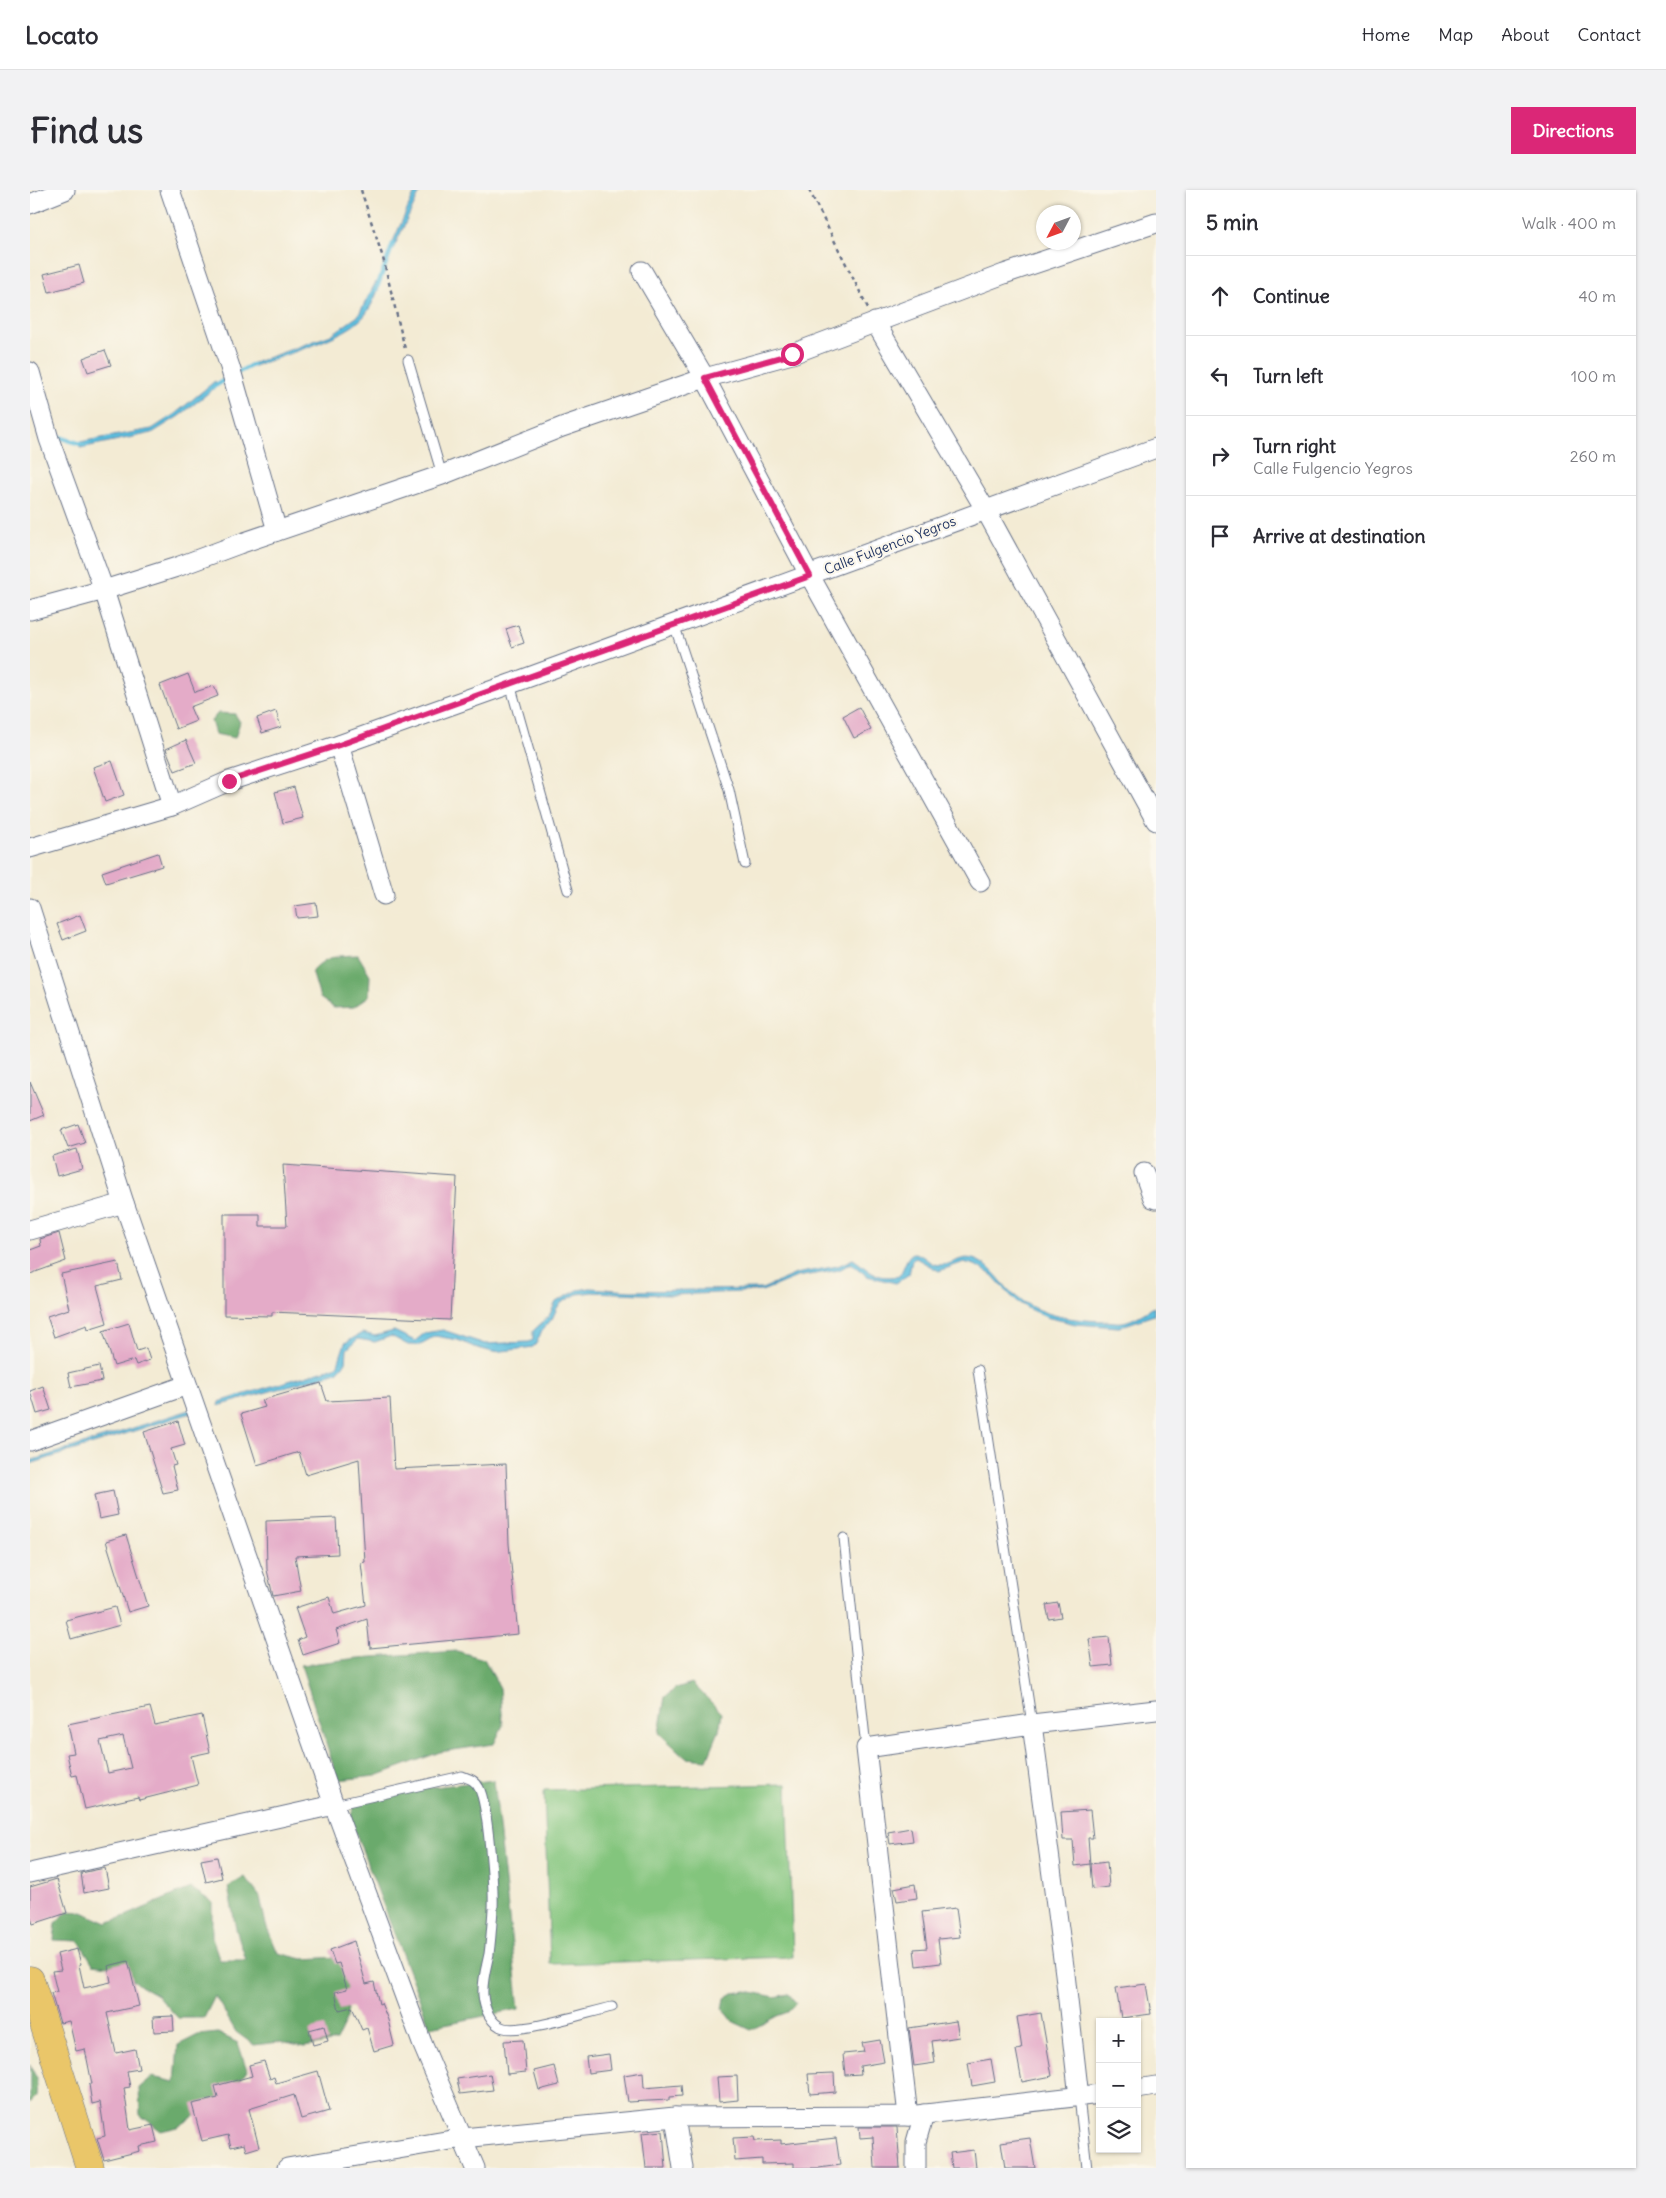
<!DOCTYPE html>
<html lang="en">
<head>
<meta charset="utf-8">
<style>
  body { margin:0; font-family:Delius,sans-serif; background:#f2f2f3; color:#2b2b33 }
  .controls { position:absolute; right:15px; bottom:15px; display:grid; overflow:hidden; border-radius:0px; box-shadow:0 1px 4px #0004 }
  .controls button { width:45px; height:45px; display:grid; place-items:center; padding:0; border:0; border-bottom:1px solid #e1e1e2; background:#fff; color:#2b2b33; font:25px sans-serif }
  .compass { position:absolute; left:1006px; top:15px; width:45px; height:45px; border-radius:50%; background:#fff; box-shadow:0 1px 4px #0004; rotate:229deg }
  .stop { position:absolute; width:15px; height:15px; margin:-11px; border:4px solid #db2777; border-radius:50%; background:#fff }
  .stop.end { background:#db2777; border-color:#fff; box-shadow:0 1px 5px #0008 }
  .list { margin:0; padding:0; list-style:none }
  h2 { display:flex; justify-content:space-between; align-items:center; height:65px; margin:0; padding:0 20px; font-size:21px }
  h2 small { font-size:16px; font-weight:400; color:#7c7c81 }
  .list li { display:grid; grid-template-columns:32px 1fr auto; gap:15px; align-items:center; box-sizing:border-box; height:80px; padding:0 20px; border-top:1px solid #e1e1e2 }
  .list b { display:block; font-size:19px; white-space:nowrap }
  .list p { margin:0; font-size:16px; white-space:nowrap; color:#7c7c81 }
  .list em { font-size:16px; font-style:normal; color:#7c7c81 }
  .icon { flex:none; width:28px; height:28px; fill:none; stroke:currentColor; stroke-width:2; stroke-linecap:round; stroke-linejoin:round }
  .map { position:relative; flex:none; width:1126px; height:1978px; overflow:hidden; border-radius:0px }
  header { display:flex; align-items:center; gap:30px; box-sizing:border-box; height:70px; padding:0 25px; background:#fff; border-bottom:1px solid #e1e1e2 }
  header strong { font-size:24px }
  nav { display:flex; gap:28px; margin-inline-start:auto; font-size:18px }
  .intro { display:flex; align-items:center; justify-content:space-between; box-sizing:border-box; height:120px; padding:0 30px }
  h1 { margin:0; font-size:35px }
  .button { padding:12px 22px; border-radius:0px; background:#db2777; color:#fff; font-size:18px; font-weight:700 }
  main { display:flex; gap:30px; padding:0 30px }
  aside { flex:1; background:#fff; border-radius:0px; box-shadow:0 1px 4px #0004 }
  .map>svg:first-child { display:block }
</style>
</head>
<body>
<header>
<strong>Locato</strong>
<nav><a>Home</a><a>Map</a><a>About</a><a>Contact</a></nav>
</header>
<div class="intro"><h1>Find us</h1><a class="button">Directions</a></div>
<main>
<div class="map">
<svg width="1126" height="1978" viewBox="0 0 1126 1978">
  <rect width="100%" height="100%" fill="#fbf7ec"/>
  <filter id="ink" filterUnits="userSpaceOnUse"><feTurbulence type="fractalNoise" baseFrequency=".02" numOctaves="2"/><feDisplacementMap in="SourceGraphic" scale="10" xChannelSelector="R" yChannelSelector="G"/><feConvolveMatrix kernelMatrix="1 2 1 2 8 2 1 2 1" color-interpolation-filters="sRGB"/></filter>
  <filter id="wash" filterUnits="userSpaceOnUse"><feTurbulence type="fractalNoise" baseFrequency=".0096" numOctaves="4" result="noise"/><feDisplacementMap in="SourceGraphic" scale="20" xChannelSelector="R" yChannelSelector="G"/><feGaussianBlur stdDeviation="1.12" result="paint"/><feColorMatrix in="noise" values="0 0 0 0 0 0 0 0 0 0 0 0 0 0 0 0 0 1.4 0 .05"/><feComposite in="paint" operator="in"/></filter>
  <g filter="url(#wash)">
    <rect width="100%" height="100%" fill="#f3ebd4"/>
    <polygon fill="#83c57d" stroke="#4f7a6e" points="757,1594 763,1767 520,1774 514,1600"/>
    <g fill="#6aaa6c" stroke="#426c65">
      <polygon points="188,523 205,524 210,532 205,548 185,544 181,531"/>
      <path d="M328 765 340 785 339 806 324 817 304 818 290 808 282 781C297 765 307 766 328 765Z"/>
      <polygon points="427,1461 454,1469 470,1498 473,1535 464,1554 410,1562 346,1586 308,1590 271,1475 328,1468"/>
      <polygon points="662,1493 692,1523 689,1541 677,1570 656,1568 629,1543 635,1507 646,1498"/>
      <polygon points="464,1590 489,1819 400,1837 320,1628 326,1612 378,1600"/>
      <path d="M215 1687 230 1707 236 1735 248 1763 273 1769 308 1767 318 1794 317 1828 306 1851 275 1857 250 1852 224 1855 206 1842 185 1806 174 1828H148L127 1805 111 1796 87 1777 63 1774 49 1751 24 1750 26 1733 36 1721 52 1722 77 1733C106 1723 132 1709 161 1698L182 1712V1748L190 1770H216L206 1739 198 1697Z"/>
      <polygon points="717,1801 745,1807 759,1804 766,1813 758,1822 747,1826 721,1840 704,1832 693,1819 695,1808 703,1803"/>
      <polygon points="188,1843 208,1853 217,1880 202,1900 181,1915 148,1937 131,1941 110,1925 109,1898 122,1887 145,1892 148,1855 168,1845"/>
      <polygon points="0,1875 7,1889 6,1907 0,1913"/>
    </g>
    <g fill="#5fbedd" stroke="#3d769e">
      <polygon points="386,0 391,0 363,59 361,56"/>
      <path d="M346 92 349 98C344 109 339 123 329 131 308 150 247 167 219 178L218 175 301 145 328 126Z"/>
      <polygon points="185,191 187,196 149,226 122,243 50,258 50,252 122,239 145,224"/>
      <path d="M883 1063C894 1063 899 1076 910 1075 926 1075 932 1062 950 1072 966 1080 974 1099 989 1109 1014 1127 1044 1130 1073 1131 1079 1131 1087 1133 1093 1132 1104 1130 1114 1123 1124 1117V1125L1089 1137 1046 1134 1016 1127 997 1118 985 1110 962 1085 945 1075 934 1072 909 1081 886 1068 882 1070 879 1084 866 1093 837 1086 821 1073 809 1080 767 1087 732 1101 641 1105 562 1102 547 1104 531 1113 527 1118 522 1129 512 1140 506 1154 503 1157 481 1160 463 1162 444 1157 428 1150 405 1146 389 1155H378L361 1146 345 1152 328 1149 317 1159 316 1172 307 1182 188 1216 189 1212 305 1177 308 1174 315 1153 332 1143 345 1146 364 1141 385 1151 395 1143 413 1140 455 1154 499 1152 503 1150V1141L519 1126 526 1112 548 1100 560 1098 601 1101 732 1099 766 1084 808 1076 823 1069C841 1081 843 1090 869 1086 875 1078 875 1068 883 1063Z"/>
      <polygon points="163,1219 164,1222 0,1274 0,1271"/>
    </g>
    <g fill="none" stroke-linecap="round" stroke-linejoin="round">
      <g stroke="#5fbedd" stroke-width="4.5">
        <polyline points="346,100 363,54"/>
        <polyline points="207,183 222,175"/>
        <polyline points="183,197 198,188"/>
        <polyline points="23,245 54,255"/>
      </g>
    </g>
    <g id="blocks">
      <g fill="#e4abc8" fill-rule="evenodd">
        <polygon points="49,75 54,93 19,102 14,84"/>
        <polygon points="75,160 81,175 58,182 53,168"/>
        <polygon points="488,435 494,453 482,457 476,439"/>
        <polygon points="158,484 165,502 184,496 188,506 160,517 166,531 146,539 130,495"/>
        <polygon points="829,517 841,540 824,548 813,526"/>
        <polygon points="246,521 251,537 232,543 227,528"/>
        <polygon points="156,550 166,573 145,581 136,559"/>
        <polygon points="82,571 94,605 75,612 63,577"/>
        <polygon points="264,597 273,628 253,633 245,602"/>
        <polygon points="128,663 132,676 76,693 72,682"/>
        <polygon points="286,713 288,726 267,728 265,716"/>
        <polygon points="50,725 56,741 33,750 27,734"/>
        <polygon points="0,892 14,925 0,931"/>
        <polygon points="48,934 55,953 38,958 31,940"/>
        <polygon points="47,959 52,979 27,986 22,966"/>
        <polygon points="253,975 427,987 420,1130 242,1122 242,1126 194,1125 194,1024 230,1024 230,1036 257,1036"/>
        <polygon points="29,1043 36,1071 0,1084 0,1060 11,1056 10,1049"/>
        <polygon points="88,1072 92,1090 67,1096 77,1133 58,1139 57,1135 24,1147 17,1126 39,1119 31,1084"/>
        <polygon points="99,1133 107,1161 116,1158 120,1170 106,1175 104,1170 84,1176 73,1141"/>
        <polygon points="69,1176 72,1191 41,1197 38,1183"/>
        <polygon points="291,1193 297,1211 360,1208 364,1279 476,1274 479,1354 488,1444 340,1458 337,1429 306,1440 310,1453 273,1465 268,1450 275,1447 265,1418 299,1407 304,1424 336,1415 331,1373 335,1372 329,1269 276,1285 269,1262 227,1275 211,1224 235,1217 232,1210"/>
        <polygon points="13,1196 21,1220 7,1224 0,1201"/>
        <polygon points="148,1231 155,1255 141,1259 146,1275 142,1276 148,1300 133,1303 114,1242"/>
        <polygon points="83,1301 88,1325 69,1329 64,1305"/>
        <polygon points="306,1328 308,1364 265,1366 271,1401 243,1406 237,1380 236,1331"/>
        <polygon points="96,1345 118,1416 98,1422 76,1351"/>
        <polygon points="1028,1413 1031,1427 1019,1429 1016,1415"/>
        <polygon points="85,1417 90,1435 41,1449 36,1430"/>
        <polygon points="1079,1447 1082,1475 1063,1477 1059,1449"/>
        <path d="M120 1517 125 1535 172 1525 180 1562 161 1566 168 1595 109 1610 108 1607 55 1619 47 1585 42 1586 37 1564 44 1563 38 1534ZM93 1546 101 1578 78 1583 70 1551Z"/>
        <polygon points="1060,1620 1063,1648 1058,1648 1060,1674 1045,1676 1043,1650 1033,1650 1031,1622"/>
        <polygon points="881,1638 883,1651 860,1654 858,1642"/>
        <polygon points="187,1667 192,1688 176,1692 171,1670"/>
        <polygon points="1077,1672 1079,1697 1062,1699 1060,1674"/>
        <polygon points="75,1678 79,1698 54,1703 51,1683"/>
        <polygon points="27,1689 37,1723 3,1734 0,1725 0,1697"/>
        <polygon points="885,1694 887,1708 867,1711 864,1698"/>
        <polygon points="926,1718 930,1747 908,1749 911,1773 886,1776 884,1759 897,1758 892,1722"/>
        <polygon points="324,1751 336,1794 344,1792 349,1814 351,1813 358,1830 364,1855 344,1861 337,1838 332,1840 322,1817 309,1820 305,1802 317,1799 309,1773 305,1774 300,1760"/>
        <polygon points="47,1759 51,1774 49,1775 54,1798 81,1792 78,1776 98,1771 109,1816 77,1823 86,1863 105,1859 109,1879 97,1881 100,1897 94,1898 100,1940 123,1935 127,1952 109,1956 110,1961 74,1970 67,1948 75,1946 70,1912 62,1914 59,1894 62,1894 55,1859 46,1861 39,1831 30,1833 21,1803 27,1802 22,1781 31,1780 27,1764"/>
        <polygon points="1116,1794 1121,1824 1091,1828 1086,1798"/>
        <polygon points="1011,1823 1022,1886 992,1892 986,1860 992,1859 987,1827"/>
        <polygon points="143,1826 144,1841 124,1842 123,1827"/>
        <polygon points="926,1831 929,1847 902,1851 905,1873 884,1876 879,1838"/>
        <polygon points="294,1836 298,1851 283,1855 279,1840"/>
        <polygon points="493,1850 496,1882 477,1884 474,1851"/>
        <polygon points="850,1850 854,1872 830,1876 831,1884 815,1885 813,1864 834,1862 832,1853"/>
        <polygon points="579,1864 581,1880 558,1883 556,1867"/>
        <polygon points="961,1869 965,1892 942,1896 938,1873"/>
        <polygon points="234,1871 240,1889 244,1887 246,1893 288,1881 299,1921 271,1929 264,1905 219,1919 229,1957 216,1961 214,1954 201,1957 198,1945 172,1951 162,1914 188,1908 185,1896 222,1886 219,1875"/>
        <polygon points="524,1876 529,1895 509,1900 504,1881"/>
        <polygon points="613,1882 614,1898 651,1895 652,1906 639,1907 639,1910 598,1912 594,1885"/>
        <polygon points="804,1883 805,1902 780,1904 778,1884"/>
        <polygon points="460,1884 463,1900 430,1904 427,1889"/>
        <polygon points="707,1886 708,1910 689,1912 687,1887"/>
        <polygon points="829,1937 867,1937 870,1978 845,1978 843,1947 830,1948"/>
        <polygon points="633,1941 636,1978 616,1978 612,1943"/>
        <polygon points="724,1947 725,1951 751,1950 751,1954 806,1948 810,1975 789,1978 764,1978 764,1973 732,1974 732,1969 705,1971 703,1948"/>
        <polygon points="1000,1948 1005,1978 975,1978 971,1952"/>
        <polygon points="944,1960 946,1978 922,1978 920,1963"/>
      </g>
    </g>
  </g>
  <g filter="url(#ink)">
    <use href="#blocks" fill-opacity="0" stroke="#677187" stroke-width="1"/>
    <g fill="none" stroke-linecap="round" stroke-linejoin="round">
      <g stroke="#677187" stroke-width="11">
        <g id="lane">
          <polyline points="378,170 412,285"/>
          <polyline points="644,434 699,600 715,674"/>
          <polyline points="480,494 538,700"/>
          <polyline points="948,1180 1002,1534"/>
          <polyline points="814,1348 836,1558"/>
          <path d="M304 1615 432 1586C440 1589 445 1590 449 1598 458 1614 464 1698 463 1719 462 1733 461 1749 459 1764 456 1778 452 1791 453 1805 454 1818 461 1835 474 1838 494 1843 559 1822 582 1817"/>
          <polyline points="1049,1907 1057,1978"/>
        </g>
      </g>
      <g stroke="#677187" stroke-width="21">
        <g id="street">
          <polyline points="140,0 200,177 247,341"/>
          <polyline points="0,14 35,0"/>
          <polyline points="612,81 675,188 780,386 950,692"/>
          <polyline points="845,132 955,319 1126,631"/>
          <polyline points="0,182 19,249 74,400 142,616"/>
          <polyline points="0,420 74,400 147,377 209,354 412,285 532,237 675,188 762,164 974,84 1126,33"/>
          <polyline points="309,555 354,705"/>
          <polyline points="0,658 142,616 199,591 309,555 480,494 1126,258"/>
          <polyline points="0,718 94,1013 304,1615 392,1853 445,1978"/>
          <polyline points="1114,983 1123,1008 1126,1009"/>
          <polyline points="0,1040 94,1013"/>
          <polyline points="0,1251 157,1195"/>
          <polyline points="1002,1534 1035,1784 1049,1907"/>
          <polyline points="0,1683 304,1615"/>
          <polyline points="1107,1899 1126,1896"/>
          <polyline points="878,1926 836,1558 1002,1534 1126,1520"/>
          <polyline points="645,1927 653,1978"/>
          <polyline points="257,1978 433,1948 645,1927 878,1926 1070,1904"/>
          <polyline points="886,1978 886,1952 894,1924"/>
        </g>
      </g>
      <g stroke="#677187" stroke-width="29">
        <polyline id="primary" points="0,1790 60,1978"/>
      </g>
      <g stroke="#677187" stroke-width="2.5" stroke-dasharray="4 4" stroke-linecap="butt">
        <polyline points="331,0 353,68 375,159"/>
        <polyline points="779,0 838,118"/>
      </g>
      <use href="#lane" stroke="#fff" stroke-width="9"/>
      <use href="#street" stroke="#fff" stroke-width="19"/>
      <use href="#primary" stroke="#eac669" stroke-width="28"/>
    </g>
  </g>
  <g fill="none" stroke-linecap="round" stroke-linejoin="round" filter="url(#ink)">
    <polyline stroke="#db2777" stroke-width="6" points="199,591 309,555 780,386 675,188 762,164"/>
  </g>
  <g text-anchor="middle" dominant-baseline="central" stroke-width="4.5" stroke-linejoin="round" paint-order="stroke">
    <g font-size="14" fill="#1b2f5e" stroke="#fbf7ec">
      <text transform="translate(860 355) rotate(-21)">Calle Fulgencio Yegros</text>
    </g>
  </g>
</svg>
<div class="controls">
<button>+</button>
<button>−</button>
<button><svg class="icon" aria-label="layers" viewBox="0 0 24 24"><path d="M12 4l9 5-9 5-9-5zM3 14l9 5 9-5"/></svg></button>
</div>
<svg class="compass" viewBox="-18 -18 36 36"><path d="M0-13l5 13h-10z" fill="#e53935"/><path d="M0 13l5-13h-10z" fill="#7c7c81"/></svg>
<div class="stop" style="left:762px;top:164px"></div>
<div class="stop end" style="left:199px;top:591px"></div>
</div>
<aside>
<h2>5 min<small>Walk · 400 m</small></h2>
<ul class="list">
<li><svg class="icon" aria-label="ahead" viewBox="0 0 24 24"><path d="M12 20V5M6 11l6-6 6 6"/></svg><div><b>Continue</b></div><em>40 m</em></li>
<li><svg class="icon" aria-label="left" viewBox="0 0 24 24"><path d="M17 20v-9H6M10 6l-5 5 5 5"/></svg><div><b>Turn left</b></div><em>100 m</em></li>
<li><svg class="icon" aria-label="right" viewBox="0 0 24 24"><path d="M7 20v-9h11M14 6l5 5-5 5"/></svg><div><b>Turn right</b><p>Calle Fulgencio Yegros</p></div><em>260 m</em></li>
<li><svg class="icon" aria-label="arrive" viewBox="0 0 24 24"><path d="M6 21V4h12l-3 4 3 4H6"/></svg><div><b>Arrive at destination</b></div></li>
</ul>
</aside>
</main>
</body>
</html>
